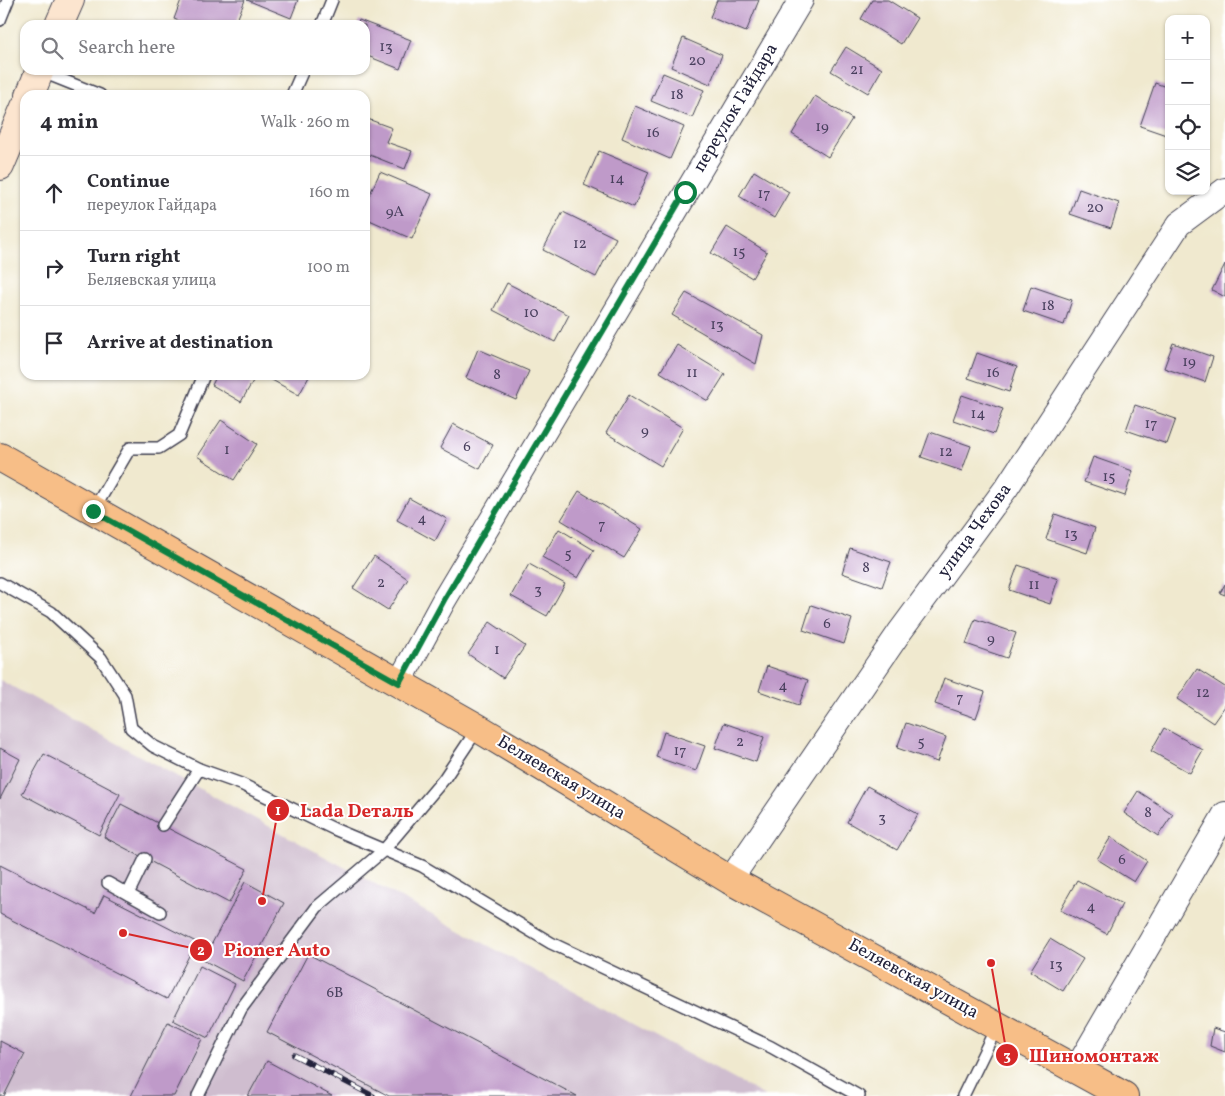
<!DOCTYPE html>
<html lang="en">
<head>
<meta charset="utf-8">
<style>
  body { margin:0; font-family:Vollkorn,serif; background:#f7f7f7; color:#2b2b33 }
  .controls { position:absolute; right:15px; top:15px; display:grid; overflow:hidden; border-radius:10px; box-shadow:0 1px 4px #0004 }
  .controls button { width:45px; height:45px; display:grid; place-items:center; padding:0; border:0; border-bottom:1px solid #e1e1e2; background:#fff; color:#2b2b33; font:25px sans-serif }
  .stop { position:absolute; width:15px; height:15px; margin:-11px; border:4px solid #0b8043; border-radius:50%; background:#fff }
  .stop.end { background:#0b8043; border-color:#fff; box-shadow:0 1px 5px #0008 }
  .list { margin:0; padding:0; list-style:none }
  h2 { display:flex; justify-content:space-between; align-items:center; height:65px; margin:0; padding:0 20px; font-size:21px }
  h2 small { font-size:16px; font-weight:400; color:#7c7c81 }
  .list li { display:grid; grid-template-columns:32px 1fr auto; gap:15px; align-items:center; box-sizing:border-box; height:75px; padding:0 20px; border-top:1px solid #e1e1e2 }
  .list b { display:block; font-size:19px; white-space:nowrap }
  .list p { margin:0; font-size:16px; white-space:nowrap; color:#7c7c81 }
  .list em { font-size:16px; font-style:normal; color:#7c7c81 }
  .icon { flex:none; width:28px; height:28px; fill:none; stroke:currentColor; stroke-width:2; stroke-linecap:round; stroke-linejoin:round }
  .map { position:relative; flex:none; width:1225px; height:1096px; overflow:hidden }
  .search { position:absolute; background:#fff; box-shadow:0 1px 4px #0004; left:20px; top:20px; width:350px; height:55px; display:flex; align-items:center; gap:12px; box-sizing:border-box; padding:0 18px; border-radius:15px; color:#7c7c81; font-size:19px }
  .panel { position:absolute; background:#fff; box-shadow:0 1px 4px #0004; left:20px; top:90px; width:350px; height:290px; border-radius:15px }
  .map>svg:first-child { display:block }
</style>
</head>
<body>
<div class="map">
<svg width="1225" height="1096" viewBox="0 0 1225 1096">
  <rect width="100%" height="100%" fill="#fff"/>
  <filter id="ink" filterUnits="userSpaceOnUse"><feTurbulence type="fractalNoise" baseFrequency=".02" numOctaves="2"/><feDisplacementMap in="SourceGraphic" scale="10" xChannelSelector="R" yChannelSelector="G"/><feConvolveMatrix kernelMatrix="1 2 1 2 8 2 1 2 1" color-interpolation-filters="sRGB"/></filter>
  <filter id="wash" filterUnits="userSpaceOnUse"><feTurbulence type="fractalNoise" baseFrequency=".0096" numOctaves="4" result="noise"/><feDisplacementMap in="SourceGraphic" scale="20" xChannelSelector="R" yChannelSelector="G"/><feGaussianBlur stdDeviation="1.12" result="paint"/><feColorMatrix in="noise" values="0 0 0 0 0 0 0 0 0 0 0 0 0 0 0 0 0 1.4 0 .05"/><feComposite in="paint" operator="in"/></filter>
  <g filter="url(#wash)">
    <rect width="100%" height="100%" fill="#f0e9cf"/>
    <polygon fill="#cfbdcf" points="0,680 765,1096 0,1096"/>
    <g id="blocks">
      <g fill="#bf9ac9">
        <polygon points="181,0 245,0 235,25 190,25 174,19"/>
        <polygon points="247,0 298,0 291,18"/>
        <polygon points="717,0 759,0 746,32 710,17"/>
        <polygon points="872,0 888,0 917,18 901,44 861,19"/>
        <polygon points="359,20 411,40 400,69 365,55 365,25 357,25"/>
        <polygon points="683,38 722,55 710,84 671,67"/>
        <polygon points="846,47 882,69 868,93 831,71"/>
        <polygon points="663,73 704,90 692,118 651,101"/>
        <polygon points="1155,83 1169,88 1169,136 1140,126"/>
        <polygon points="815,96 852,119 828,157 792,134"/>
        <polygon points="635,106 684,127 670,159 622,138"/>
        <polygon points="365,118 392,128 386,142 412,151 405,169 365,153"/>
        <polygon points="599,151 649,172 634,207 584,185"/>
        <polygon points="754,171 789,192 774,218 739,196"/>
        <polygon points="380,172 432,194 412,239 365,218 365,205"/>
        <polygon points="1079,189 1119,203 1111,228 1070,214"/>
        <polygon points="563,212 616,238 596,277 543,250"/>
        <polygon points="727,227 767,252 752,278 711,253"/>
        <polygon points="1225,264 1225,297 1212,290"/>
        <polygon points="507,283 569,315 555,342 493,310"/>
        <polygon points="1031,286 1072,300 1064,325 1023,311"/>
        <polygon points="686,293 763,335 756,364 672,315"/>
        <polygon points="1173,343 1213,357 1205,382 1164,368"/>
        <polygon points="677,345 725,374 708,401 660,372"/>
        <polygon points="478,349 529,371 516,400 466,378"/>
        <polygon points="977,353 1017,367 1009,392 968,378"/>
        <polygon points="217,375 242,375 253,381 241,402 212,385"/>
        <polygon points="263,375 310,375 299,395"/>
        <polygon points="629,395 683,428 661,466 606,433"/>
        <polygon points="962,395 1003,409 994,434 953,420"/>
        <polygon points="1135,405 1176,419 1167,444 1126,430"/>
        <polygon points="221,420 257,444 234,480 197,456"/>
        <polygon points="453,424 493,445 480,469 440,448"/>
        <polygon points="930,432 971,446 962,471 921,457"/>
        <polygon points="1093,457 1133,471 1125,496 1084,482"/>
        <polygon points="579,491 642,529 624,558 561,520"/>
        <polygon points="409,498 447,519 435,541 397,520"/>
        <polygon points="1055,514 1095,528 1087,553 1046,539"/>
        <polygon points="559,529 594,550 578,578 542,557"/>
        <polygon points="850,548 891,562 882,587 842,573"/>
        <polygon points="374,556 408,579 388,610 353,588"/>
        <polygon points="529,564 565,584 547,616 511,596"/>
        <polygon points="1018,565 1058,579 1050,604 1009,590"/>
        <polygon points="1225,584 1225,595 1220,593"/>
        <polygon points="811,605 852,619 844,644 803,630"/>
        <polygon points="975,619 1016,633 1007,658 966,644"/>
        <polygon points="490,622 525,646 503,678 468,654"/>
        <polygon points="767,666 808,680 799,705 759,691"/>
        <polygon points="1197,669 1225,687 1225,706 1213,723 1177,699"/>
        <polygon points="944,678 985,692 976,718 935,704"/>
        <polygon points="724,723 764,737 756,762 715,748"/>
        <polygon points="906,723 946,737 937,762 897,748"/>
        <polygon points="1164,728 1203,750 1190,773 1151,751"/>
        <polygon points="664,732 705,746 696,771 656,757"/>
        <polygon points="0,748 20,759 0,799"/>
        <polygon points="44,754 120,794 99,835 22,794"/>
        <polygon points="867,786 918,814 897,850 847,822"/>
        <polygon points="1138,791 1173,814 1158,836 1124,813"/>
        <polygon points="121,804 247,869 229,903 104,837"/>
        <polygon points="1111,837 1147,861 1134,882 1097,859"/>
        <polygon points="0,865 95,913 104,895 196,942 167,999 0,914"/>
        <polygon points="1077,880 1122,904 1107,934 1060,910"/>
        <polygon points="245,882 284,903 243,981 203,960"/>
        <polygon points="1050,939 1083,959 1063,991 1030,971"/>
        <polygon points="308,954 577,1096 389,1096 267,1032"/>
        <polygon points="200,966 235,984 208,1038 173,1020"/>
        <polygon points="168,1022 202,1039 174,1096 131,1096"/>
        <polygon points="1213,1028 1225,1032 1225,1052 1210,1046"/>
        <polygon points="0,1041 25,1054 4,1096 0,1096"/>
        <polygon points="267,1061 332,1096 248,1096"/>
      </g>
    </g>
  </g>
  <g filter="url(#ink)">
    <use href="#blocks" fill-opacity="0" stroke="#414051" stroke-width="1"/>
    <g fill="none" stroke-linecap="round" stroke-linejoin="round">
      <g stroke="#414051" stroke-width="14">
        <g id="lane">
          <polyline points="0,20 8,0"/>
          <polyline points="322,25 332,0"/>
          <polyline points="40,71 100,95"/>
          <polyline points="292,95 303,70"/>
          <polyline points="93,511 130,448 159,448 179,435 204,375"/>
          <polyline points="0,583 51,612 101,658 125,695 131,728 153,746 199,769 241,784 334,829 422,866 551,943 771,1047 859,1096"/>
          <polyline points="163,825 199,769"/>
          <polyline points="108,883 160,912"/>
          <polyline points="128,894 145,859"/>
          <polyline points="198,1096 241,1009 317,907 384,850 444,779 478,728"/>
          <polyline points="963,1096 997,1026"/>
        </g>
      </g>
      <g stroke="#414051" stroke-width="26">
        <g id="street">
          <polyline points="399,683 444,600 801,0"/>
          <polyline points="730,880 899,633 1007,487 1179,224 1225,190"/>
          <polyline points="1077,1068 1225,814"/>
        </g>
      </g>
      <g stroke="#414051" stroke-width="30">
        <g id="secondary">
          <polyline points="59,25 70,0"/>
          <polyline points="30,95 40,70"/>
          <polyline points="0,166 25,107"/>
        </g>
      </g>
      <g stroke="#414051" stroke-width="30">
        <polyline id="primary" points="0,457 478,728 730,880 1124,1096"/>
      </g>
      <use href="#lane" stroke="#fff" stroke-width="11"/>
      <use href="#street" stroke="#fff" stroke-width="24"/>
      <use href="#secondary" stroke="#fce5cf" stroke-width="28"/>
      <use href="#primary" stroke="#f7be87" stroke-width="28"/>
      <g stroke="#22223b" stroke-width="5.5">
        <polyline id="rail" points="294,1055 373,1096"/>
      </g>
      <use href="#rail" stroke="#fff" stroke-width="4" stroke-dasharray="11" stroke-linecap="butt"/>
    </g>
  </g>
  <g fill="none" stroke-linecap="round" stroke-linejoin="round" filter="url(#ink)">
    <polyline stroke="#0b8043" stroke-width="6" points="93,511 399,683 444,600 685,192"/>
  </g>
  <g text-anchor="middle" dominant-baseline="central" stroke-width="4" stroke-linejoin="round" paint-order="stroke">
    <g font-size="15" fill="#49405e">
      <text x="386" y="47">13</text>
      <text x="697" y="61">20</text>
      <text x="857" y="70">21</text>
      <text x="677" y="95">18</text>
      <text x="822" y="127">19</text>
      <text x="653" y="133">16</text>
      <text x="617" y="179">14</text>
      <text x="764" y="194">17</text>
      <text x="1095" y="208">20</text>
      <text x="395" y="212">9А</text>
      <text x="580" y="244">12</text>
      <text x="739" y="252">15</text>
      <text x="1048" y="306">18</text>
      <text x="531" y="313">10</text>
      <text x="717" y="325">13</text>
      <text x="1189" y="362">19</text>
      <text x="692" y="373">11</text>
      <text x="993" y="373">16</text>
      <text x="497" y="375">8</text>
      <text x="978" y="414">14</text>
      <text x="1151" y="424">17</text>
      <text x="645" y="431">9</text>
      <text x="467" y="447">6</text>
      <text x="227" y="450">1</text>
      <text x="946" y="452">12</text>
      <text x="1109" y="477">15</text>
      <text x="422" y="519">4</text>
      <text x="602" y="525">7</text>
      <text x="1071" y="534">13</text>
      <text x="568" y="554">5</text>
      <text x="866" y="568">8</text>
      <text x="381" y="583">2</text>
      <text x="1034" y="585">11</text>
      <text x="538" y="590">3</text>
      <text x="827" y="624">6</text>
      <text x="991" y="639">9</text>
      <text x="497" y="650">1</text>
      <text x="783" y="686">4</text>
      <text x="1203" y="693">12</text>
      <text x="960" y="698">7</text>
      <text x="740" y="742">2</text>
      <text x="921" y="742">5</text>
      <text x="680" y="751">17</text>
      <text x="1148" y="813">8</text>
      <text x="882" y="818">3</text>
      <text x="1122" y="860">6</text>
      <text x="1091" y="907">4</text>
      <text x="1056" y="965">13</text>
      <text x="335" y="993">6В</text>
    </g>
    <g font-size="18" fill="#22223b" stroke="#fff">
      <text transform="translate(736 108) rotate(-59)">переулок Гайдара</text>
      <text transform="translate(975 531) rotate(-54)">улица Чехова</text>
      <text transform="translate(561 778) rotate(31)">Беляевская улица</text>
      <text transform="translate(913 979) rotate(29)">Беляевская улица</text>
    </g>
  </g>
  <path fill="none" stroke="#d62828" stroke-width="2" d="M262 901L278 810M123 933L201 950M991 963L1007 1055"/>
  <g fill="#d62828" stroke="#fff" stroke-width="2">
    <circle cx="262" cy="901" r="5"/>
    <circle cx="123" cy="933" r="5"/>
    <circle cx="991" cy="963" r="5"/>
    <circle cx="278" cy="810" r="12"/>
    <circle cx="201" cy="950" r="12"/>
    <circle cx="1007" cy="1055" r="12"/>
  </g>
  <g font-size="15" text-anchor="middle" font-weight="bold" fill="#fff">
    <text x="278" y="815">1</text>
    <text x="201" y="955">2</text>
    <text x="1007" y="1060">3</text>
  </g>
  <g font-size="19" text-anchor="middle" font-weight="bold" fill="#d62828" stroke="#fff" stroke-width="4" stroke-linejoin="round" paint-order="stroke">
    <text x="357" y="817">Lada Dеталь</text>
    <text x="277" y="956">Pioner Auto</text>
    <text x="1094" y="1062">Шиномонтаж</text>
  </g>
</svg>
<div class="controls">
<button>+</button>
<button>−</button>
<button><svg class="icon" aria-label="locate" viewBox="0 0 24 24"><circle cx="12" cy="12" r="6"/><path d="M12 2v4M12 18v4M2 12h4M18 12h4"/></svg></button>
<button><svg class="icon" aria-label="layers" viewBox="0 0 24 24"><path d="M12 4l9 5-9 5-9-5zM3 14l9 5 9-5"/></svg></button>
</div>
<div class="stop" style="left:685px;top:192px"></div>
<div class="stop end" style="left:93px;top:511px"></div>
<div class="search"><svg class="icon" aria-label="search" viewBox="0 0 24 24"><circle cx="10" cy="10" r="6"/><path d="M15 15l6 6"/></svg>Search here</div>
<section class="panel">
<h2>4 min<small>Walk · 260 m</small></h2>
<ul class="list">
<li><svg class="icon" aria-label="ahead" viewBox="0 0 24 24"><path d="M12 20V5M6 11l6-6 6 6"/></svg><div><b>Continue</b><p>переулок Гайдара</p></div><em>160 m</em></li>
<li><svg class="icon" aria-label="right" viewBox="0 0 24 24"><path d="M7 20v-9h11M14 6l5 5-5 5"/></svg><div><b>Turn right</b><p>Беляевская улица</p></div><em>100 m</em></li>
<li><svg class="icon" aria-label="arrive" viewBox="0 0 24 24"><path d="M6 21V4h12l-3 4 3 4H6"/></svg><div><b>Arrive at destination</b></div></li>
</ul>
</section>
</div>
</body>
</html>
